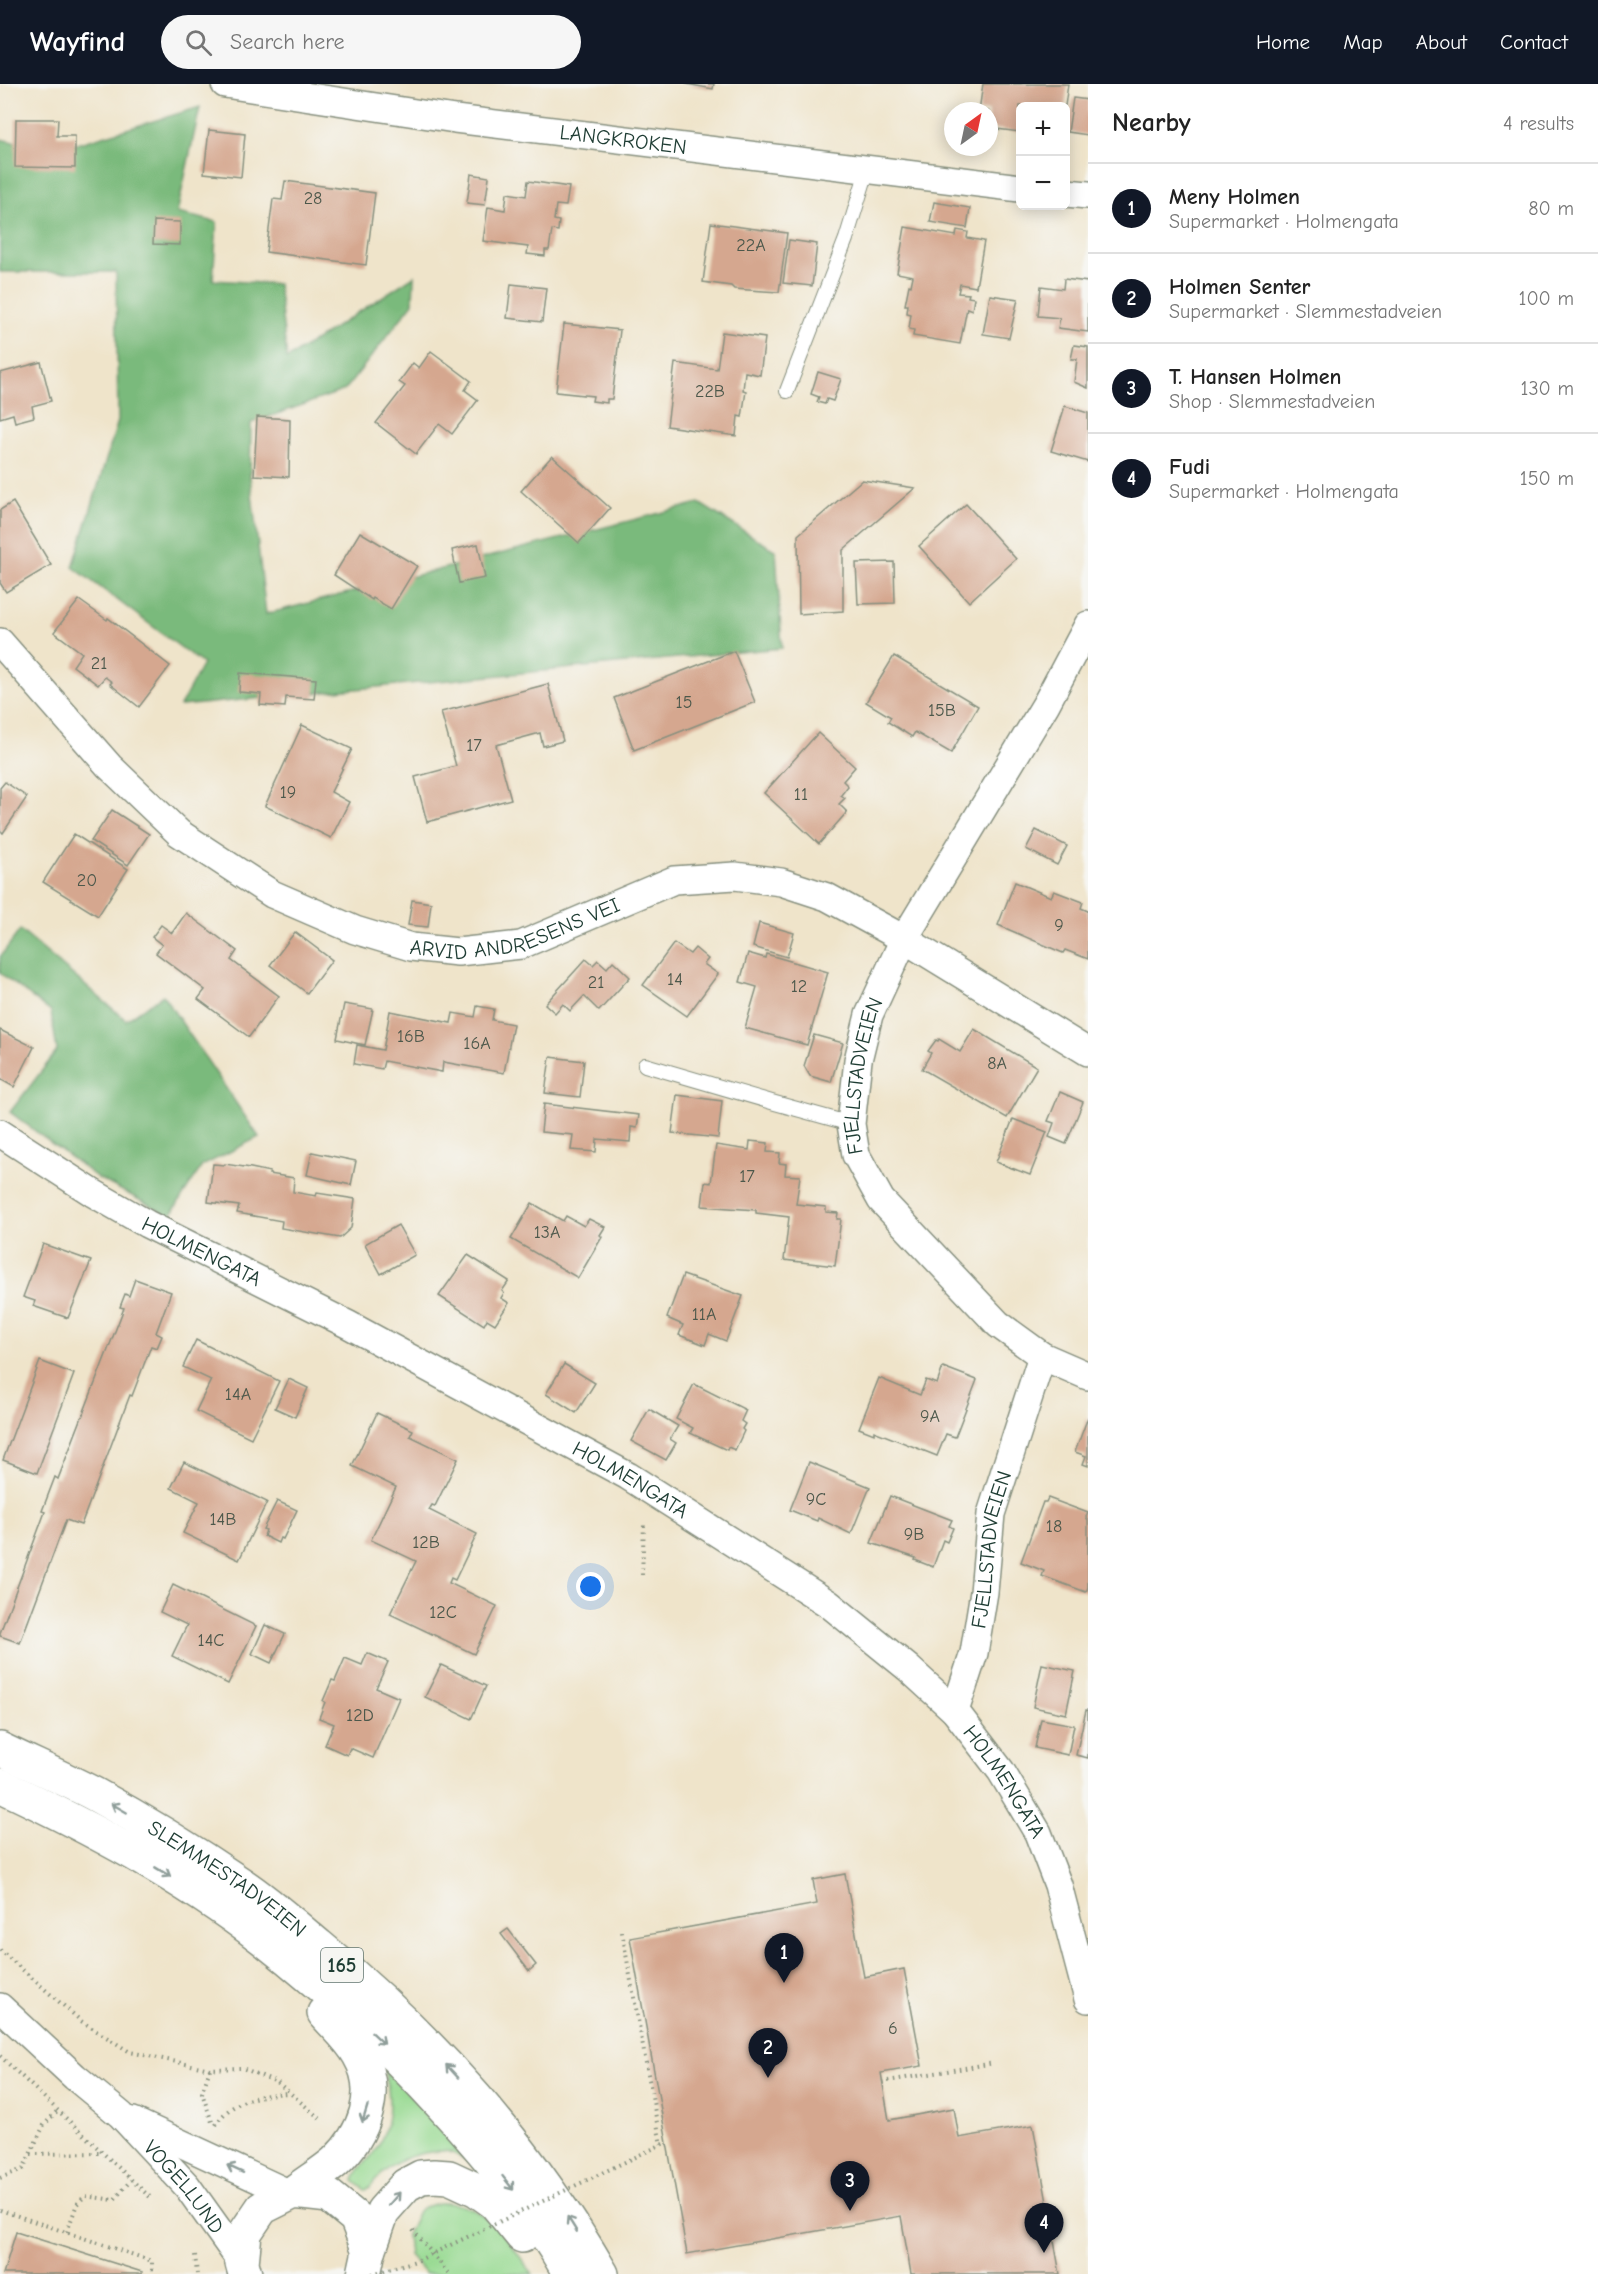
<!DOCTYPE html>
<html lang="en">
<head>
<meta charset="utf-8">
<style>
  body { margin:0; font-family:"Comic Neue",sans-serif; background:#f6f6f6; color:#222 }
  .controls { position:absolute; right:18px; top:18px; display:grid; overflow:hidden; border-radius:9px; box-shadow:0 3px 15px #0003 }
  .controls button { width:54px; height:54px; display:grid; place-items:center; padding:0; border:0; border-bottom:2px solid #e0e0e0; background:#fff; color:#222; font:30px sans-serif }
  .compass { position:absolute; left:944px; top:18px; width:54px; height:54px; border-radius:50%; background:#fff; box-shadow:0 3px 15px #0003; rotate:33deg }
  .you { position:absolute; left:591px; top:1503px; width:21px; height:21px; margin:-15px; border:4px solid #fff; border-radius:50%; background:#1a73e8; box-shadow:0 0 0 9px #1a73e833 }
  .badge { display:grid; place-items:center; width:39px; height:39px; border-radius:50%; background:#111827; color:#fff; font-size:20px; font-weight:700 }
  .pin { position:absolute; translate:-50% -50px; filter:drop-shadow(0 2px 3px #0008) }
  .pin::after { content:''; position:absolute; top:32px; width:21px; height:18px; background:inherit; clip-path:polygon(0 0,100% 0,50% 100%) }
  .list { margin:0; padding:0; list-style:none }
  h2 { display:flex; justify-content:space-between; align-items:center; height:78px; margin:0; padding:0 24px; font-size:26px }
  h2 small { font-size:20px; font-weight:400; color:#767676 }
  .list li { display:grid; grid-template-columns:39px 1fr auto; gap:18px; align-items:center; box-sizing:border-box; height:90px; padding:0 24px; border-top:2px solid #e0e0e0 }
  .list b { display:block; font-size:22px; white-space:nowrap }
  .list p { margin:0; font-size:20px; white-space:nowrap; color:#767676 }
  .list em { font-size:20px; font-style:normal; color:#767676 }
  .icon { flex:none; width:33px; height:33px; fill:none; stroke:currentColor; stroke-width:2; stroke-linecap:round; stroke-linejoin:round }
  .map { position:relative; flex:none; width:1088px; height:2190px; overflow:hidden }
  header { display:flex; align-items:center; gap:36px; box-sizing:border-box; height:84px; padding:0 30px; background:#111827; color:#fff }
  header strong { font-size:28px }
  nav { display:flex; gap:33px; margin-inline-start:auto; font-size:21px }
  .search { width:420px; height:54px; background:#f6f6f6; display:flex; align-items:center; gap:15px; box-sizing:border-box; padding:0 21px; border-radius:33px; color:#767676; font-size:22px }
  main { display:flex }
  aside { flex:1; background:#fff }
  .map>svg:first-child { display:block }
</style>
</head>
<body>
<header>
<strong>Wayfind</strong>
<div class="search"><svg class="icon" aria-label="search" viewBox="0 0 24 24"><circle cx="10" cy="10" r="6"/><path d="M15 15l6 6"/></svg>Search here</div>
<nav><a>Home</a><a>Map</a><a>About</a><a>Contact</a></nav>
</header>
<main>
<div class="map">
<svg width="1088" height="2190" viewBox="0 0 1088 2190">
  <rect width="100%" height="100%" fill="#f6f6f2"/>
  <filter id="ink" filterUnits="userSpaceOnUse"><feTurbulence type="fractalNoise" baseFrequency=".0167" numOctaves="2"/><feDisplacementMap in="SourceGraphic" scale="12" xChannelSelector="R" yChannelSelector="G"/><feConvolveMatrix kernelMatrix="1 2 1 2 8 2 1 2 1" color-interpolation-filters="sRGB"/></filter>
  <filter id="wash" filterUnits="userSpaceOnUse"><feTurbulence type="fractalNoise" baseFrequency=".008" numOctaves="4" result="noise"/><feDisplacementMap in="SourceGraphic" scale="24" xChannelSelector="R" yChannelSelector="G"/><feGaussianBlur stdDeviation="1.35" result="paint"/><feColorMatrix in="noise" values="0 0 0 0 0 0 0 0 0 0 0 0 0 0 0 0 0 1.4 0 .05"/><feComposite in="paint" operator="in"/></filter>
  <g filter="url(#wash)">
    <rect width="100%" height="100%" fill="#efe4ca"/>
    <g fill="#98da92" stroke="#5c8c63" stroke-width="1.5">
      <path d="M382 1981 470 2072 467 2076C461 2073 452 2068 445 2067 441 2066 436 2068 431 2068 404 2071 385 2083 369 2105L365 2106 354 2097C355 2087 366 2079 372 2071 392 2045 393 2010 382 1981Z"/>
      <path d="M438 2119C487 2117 507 2155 532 2190H425L409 2171 407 2151 418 2127 424 2123Z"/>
    </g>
    <g fill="#7aba7c" stroke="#4c7c58" stroke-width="1.5">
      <polygon points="200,23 177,129 217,138 213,196 278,200 287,275 414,192 413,219 345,306 251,339 250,393 266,530 699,419 776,467 782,564 180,622 203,580 73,483 118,337 116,188 0,188 0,55 53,67"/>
      <polygon points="20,846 126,936 163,911 259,1053 202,1082 170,1132 98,1094 10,1028 57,967 51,928 0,889 0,873"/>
    </g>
    <g id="blocks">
      <g fill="#d5a78f">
        <polygon points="686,0 714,0 713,5"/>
        <polygon points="983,0 1068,0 1065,22 1020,22 1020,48 989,44 989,27 979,27"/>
        <polygon points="1073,14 1088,16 1088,51 1068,48"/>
        <polygon points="16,35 58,35 57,52 75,52 75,84 15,83"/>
        <polygon points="209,46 245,50 241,93 204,89"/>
        <polygon points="471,90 489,93 485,121 467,119"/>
        <polygon points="285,97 375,109 366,181 266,168 273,115 282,116"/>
        <polygon points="528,97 569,103 566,122 556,121 554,136 559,137 558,147 552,146 549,166 545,166 545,172 527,170 528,163 483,157 488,123 505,126 507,109 526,112"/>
        <polygon points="934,118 970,124 967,144 930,138"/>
        <polygon points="154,137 180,138 180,161 153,160"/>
        <polygon points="711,139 787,149 779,208 734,205 731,202 703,198"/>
        <polygon points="905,143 956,152 957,146 968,148 967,154 984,157 976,203 960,200 958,209 969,210 968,213 974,214 972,226 967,224 960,260 913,252 914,246 909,245 911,230 907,229 908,221 905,221 909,201 911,202 913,192 897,189"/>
        <polygon points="789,156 817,160 812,202 783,199"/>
        <polygon points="1064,195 1088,198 1088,248 1058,244 1060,234 1038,232 1041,202 1063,205"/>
        <polygon points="511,200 546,204 542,238 507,234"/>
        <polygon points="990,211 1018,215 1009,254 983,250"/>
        <polygon points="564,240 620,246 612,315 607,315 607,319 592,317 593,312 556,308"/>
        <polygon points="722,248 765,254 760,291 745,288 743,306 746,307 742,333 738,332 736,352 667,342 675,279 717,285"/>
        <polygon points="1074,261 1088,263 1088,304 1074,298 1077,275 1071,275"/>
        <polygon points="431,267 471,297 465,306 478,316 452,350 439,340 416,370 376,339 405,302 399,298 413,279 419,284"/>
        <polygon points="41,278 51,317 32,322 34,333 15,338 13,330 0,334 0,289"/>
        <polygon points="818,288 841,295 833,317 827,315 825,320 817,318 819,313 811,310"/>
        <polygon points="1065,322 1088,329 1088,378 1051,367"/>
        <polygon points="257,333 290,335 289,393 254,391"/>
        <polygon points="552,372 610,424 579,459 521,407"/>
        <polygon points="862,396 915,404 843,466 843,527 799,530 798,451"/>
        <polygon points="13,418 51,481 6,508 0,499 0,426"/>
        <polygon points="966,420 1016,475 969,518 919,462"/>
        <polygon points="360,448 417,482 391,525 373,514 372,516 334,491"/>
        <polygon points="478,460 485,494 459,499 452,466"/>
        <polygon points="894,478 895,519 858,520 856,479"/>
        <polygon points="79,516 107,536 108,534 170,582 139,623 110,600 112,598 105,593 98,601 73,582 82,569 54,548"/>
        <polygon points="734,567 755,618 634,666 614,614"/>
        <polygon points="894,572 978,622 951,669 915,648 912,653 888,638 891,633 866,618"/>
        <polygon points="240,589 316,595 314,615 286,613 285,623 260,621 261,610 239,608"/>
        <polygon points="548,600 563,657 543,662 540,649 496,661 511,715 427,738 415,693 456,682 441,628"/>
        <polygon points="302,641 352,665 331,708 349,718 331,754 265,722"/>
        <polygon points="818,649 855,683 843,697 848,702 841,711 845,714 839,720 847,728 819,760 764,709"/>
        <polygon points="5,698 27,713 3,749 0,746 0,704"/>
        <polygon points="112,726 149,750 128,781 91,757"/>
        <polygon points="1036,746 1067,762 1057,781 1026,765"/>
        <polygon points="74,750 128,785 98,832 43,798"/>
        <polygon points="1015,798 1051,813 1054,807 1083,818 1081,824 1088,827 1088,875 1065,866 1063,869 998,841"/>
        <polygon points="412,816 431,819 428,843 408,841"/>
        <polygon points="186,829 237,867 231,876 279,912 249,953 198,915 205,906 156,869 162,861 152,853 161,841 172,849"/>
        <polygon points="759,839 794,849 787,873 753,863"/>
        <polygon points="295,848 332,876 307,909 270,881"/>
        <polygon points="674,859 690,870 695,864 708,875 704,880 718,890 687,932 643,901"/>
        <polygon points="748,869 765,874 766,870 828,888 807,961 745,944 757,903 740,898"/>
        <polygon points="586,875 593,881 598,876 607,884 613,877 630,893 599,927 584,912 570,927 563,920 555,929 545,920"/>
        <polygon points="344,920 373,925 365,961 337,955"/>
        <polygon points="477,922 494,925 492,936 513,940 504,989 443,978 442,988 384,977 382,985 354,980 357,961 383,966 390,927 451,939 453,929 475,933"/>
        <polygon points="974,945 1037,983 1007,1034 922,985 931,969 928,967 936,956 938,957 939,955 960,968"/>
        <polygon points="0,946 34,963 14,1003 0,995"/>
        <polygon points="814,951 843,959 831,998 810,992 804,982"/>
        <polygon points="550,973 584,977 580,1013 545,1009"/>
        <polygon points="1060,1008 1083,1018 1066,1060 1049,1053 1054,1039 1048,1037"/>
        <polygon points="677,1011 722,1017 718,1054 672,1049"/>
        <polygon points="544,1020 639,1031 637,1044 631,1043 630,1058 597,1055 596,1068 571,1066 573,1051 541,1048"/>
        <polygon points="1013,1035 1047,1048 1030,1091 996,1078"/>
        <polygon points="750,1057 768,1059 767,1068 780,1069 779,1079 786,1080 785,1091 800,1092 796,1120 826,1123 826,1128 838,1129 837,1135 841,1135 835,1182 784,1176 789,1133 756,1129 756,1126 702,1122 705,1098 711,1099 716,1061 749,1066"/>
        <polygon points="312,1068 356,1077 351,1101 307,1091"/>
        <polygon points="213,1080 225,1081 225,1080 251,1084 270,1088 269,1090 294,1094 293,1108 316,1112 317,1109 355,1115 351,1144 340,1154 281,1144 282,1137 237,1129 239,1122 208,1118"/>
        <polygon points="532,1119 563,1137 566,1132 584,1142 589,1135 605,1143 600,1151 602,1153 578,1194 511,1155"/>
        <polygon points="398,1141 415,1171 381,1190 365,1160"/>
        <polygon points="43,1160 91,1177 68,1234 33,1222 35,1217 23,1213"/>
        <polygon points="468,1171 509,1197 502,1207 504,1209 501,1214 509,1219 495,1240 487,1235 484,1241 439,1212"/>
        <polygon points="683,1191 743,1212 726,1257 709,1250 705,1261 679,1251 683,1241 667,1234"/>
        <polygon points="135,1195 171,1208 156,1249 162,1252 157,1264 151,1262 132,1312 130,1311 81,1441 66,1436 20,1559 0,1552 0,1549 45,1428 42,1427 55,1393 58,1395 124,1224 120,1223 125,1210 129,1212"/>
        <polygon points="196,1256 279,1297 251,1354 196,1327 211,1296 183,1283"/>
        <polygon points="40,1277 74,1290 37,1389 3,1376"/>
        <polygon points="564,1280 595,1299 576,1329 546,1310"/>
        <polygon points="943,1283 977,1296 955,1353 946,1350 937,1372 874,1347 874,1350 859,1344 879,1294 920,1311 926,1296 937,1300"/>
        <polygon points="289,1295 308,1304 295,1333 275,1324"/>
        <polygon points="694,1300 746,1326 741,1337 745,1340 742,1345 744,1347 735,1366 728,1363 727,1366 690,1349 693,1344 676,1335"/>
        <polygon points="649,1325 678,1342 670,1355 676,1359 666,1376 631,1357"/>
        <polygon points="377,1329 413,1346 410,1352 458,1375 435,1422 432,1421 429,1426 477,1450 455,1496 451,1494 449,1499 497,1522 474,1570 390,1530 416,1477 371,1456 396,1403 352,1382"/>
        <polygon points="1088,1333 1088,1382 1083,1380 1086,1372 1075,1368"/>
        <polygon points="184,1378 267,1418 239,1476 183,1449 199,1418 171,1404"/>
        <polygon points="809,1378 870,1403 851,1450 818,1434 817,1437 790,1426"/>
        <polygon points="890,1412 952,1436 949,1442 953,1444 947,1458 943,1456 933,1483 915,1476 916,1474 871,1459"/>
        <polygon points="1048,1414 1088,1429 1086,1433 1088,1436 1088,1503 1086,1508 1042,1492 1044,1487 1021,1478 1043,1418 1046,1418"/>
        <polygon points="277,1417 297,1426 283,1455 280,1454 278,1459 264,1452 266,1446 263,1445"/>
        <polygon points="173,1501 256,1542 228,1600 172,1572 187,1541 160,1528"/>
        <polygon points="265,1541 285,1550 271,1579 252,1570"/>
        <polygon points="367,1569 388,1578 376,1604 399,1614 373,1674 350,1664 347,1671 325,1661 334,1640 319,1634 325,1618 323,1617 332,1596 335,1597 345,1574 362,1581"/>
        <polygon points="1042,1580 1075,1587 1066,1630 1033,1623"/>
        <polygon points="441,1581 486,1602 471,1635 425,1613"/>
        <polygon points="1086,1626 1088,1627 1088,1674 1076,1671"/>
        <polygon points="1041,1635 1074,1641 1068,1671 1035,1664"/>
        <polygon points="845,1790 864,1893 904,1885 922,1982 881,1989 889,2036 954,2024 959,2054 1033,2041 1060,2190 911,2190 901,2132 687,2170 630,1854 817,1820 813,1796"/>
        <polygon points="508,1845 536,1881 529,1887 501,1850"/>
        <polygon points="16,2148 142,2188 141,2190 3,2190"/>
      </g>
    </g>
  </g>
  <g filter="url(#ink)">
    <use href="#blocks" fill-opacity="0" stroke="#87907f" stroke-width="1.5"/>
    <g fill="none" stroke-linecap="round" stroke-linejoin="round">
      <g stroke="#87907f" stroke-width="16">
        <g id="lane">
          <polyline points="787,307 846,155 867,87"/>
          <polyline points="645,981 775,1019 851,1040"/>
        </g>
      </g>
      <g stroke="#87907f" stroke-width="30">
        <g id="street">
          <path id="s1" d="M225 0 455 35 1020 104"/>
          <polyline points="1066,109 1088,111"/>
          <path id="s2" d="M0 558 109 682 179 749 272 810 355 846 411 863 458 868 521 861 674 796 735 792 781 798 827 813 904 855 1088 968"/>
          <path id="s3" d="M0 1049 93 1109 147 1140 349 1241 628 1392 829 1520 908 1584 955 1627 1001 1687 1038 1749 1058 1801 1088 1915"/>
          <polyline points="1042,1272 1088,1292"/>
          <path id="s4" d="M955 1627 974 1569 984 1508 991 1430 1042 1272 998 1240 881 1116 856 1071 851 1040 858 976 869 931 904 855 1046 620 1088 541"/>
          <path id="s5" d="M0 1923 75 1993 121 2031 187 2102 242 2179"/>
          <polyline points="133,2037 288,2109"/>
        </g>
      </g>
      <g stroke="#87907f" stroke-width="36">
        <polyline id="secondary" points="245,2190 242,2179 245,2149 262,2124 294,2108 329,2112 356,2134 369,2167 364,2190"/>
      </g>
      <g stroke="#87907f" stroke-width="36">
        <g id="primary">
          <path id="s6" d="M0 1665C31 1680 63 1694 94 1710 144 1737 194 1768 241 1800 268 1818 294 1841 319 1862 434 1957 527 2061 602 2190"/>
          <path d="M0 1701C91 1744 182 1792 262 1854 329 1906 390 1964 447 2027 493 2077 537 2131 570 2190"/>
          <path d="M294 2108C307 2098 322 2089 335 2078 364 2051 381 2008 359 1971 350 1955 336 1943 324 1929"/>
          <polyline points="369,2167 383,2127 406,2101 421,2093 434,2092 449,2093 477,2106 495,2119 522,2152"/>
        </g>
      </g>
      <g stroke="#87907f" stroke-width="4" stroke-dasharray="1.5 4.5" stroke-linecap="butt">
        <polyline points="642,1491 644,1441"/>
        <polyline points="622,1848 661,2061"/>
        <polyline points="0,1866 81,1937 130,1968 210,1985 242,1984 277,1998 323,2037"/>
        <polyline points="0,1972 152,2115"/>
        <polyline points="210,1985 202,2009 212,2038"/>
        <polyline points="882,1998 994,1979"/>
        <path d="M216 2041C231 2015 261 2011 288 2009"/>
        <polyline points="31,2070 101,2069"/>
        <polyline points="0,2094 23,2085 44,2041 57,2027"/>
        <polyline points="0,2126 152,2177 152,2190"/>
        <polyline points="413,2146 449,2190"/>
        <polyline points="67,2148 77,2120 85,2112 114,2116 131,2096"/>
        <polyline points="195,2171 197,2190"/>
      </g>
      <use href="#lane" stroke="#fff" stroke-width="14"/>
      <use href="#street" stroke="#fff" stroke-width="27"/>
      <use href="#secondary" stroke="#fff" stroke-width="33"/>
      <use href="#primary" stroke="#fff" stroke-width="33"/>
      <polyline stroke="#87907f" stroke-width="4" stroke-dasharray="1.5 4.5" stroke-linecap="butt" points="372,2190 419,2176 667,2058"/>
    </g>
    <defs><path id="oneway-shaft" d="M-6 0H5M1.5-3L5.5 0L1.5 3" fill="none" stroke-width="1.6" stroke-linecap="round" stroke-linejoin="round" transform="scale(1.5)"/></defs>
    <g stroke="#8f9e9a">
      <use href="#oneway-shaft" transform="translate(119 1724) rotate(-150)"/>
      <use href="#oneway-shaft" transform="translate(163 1788) rotate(31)"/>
      <use href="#oneway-shaft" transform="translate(378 1954) rotate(43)"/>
      <use href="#oneway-shaft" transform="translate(452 1987) rotate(-133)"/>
      <use href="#oneway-shaft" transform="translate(365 2030) rotate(107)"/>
      <use href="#oneway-shaft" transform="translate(235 2085) rotate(-155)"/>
      <use href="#oneway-shaft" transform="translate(508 2099) rotate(52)"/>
      <use href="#oneway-shaft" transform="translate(394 2115) rotate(-49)"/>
      <use href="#oneway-shaft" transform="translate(572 2140) rotate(-122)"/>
    </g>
  </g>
  <g text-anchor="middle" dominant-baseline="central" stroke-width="4.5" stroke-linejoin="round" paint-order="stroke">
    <g font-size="18" fill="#4c584b">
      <text x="313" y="114">28</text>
      <text x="751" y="161">22A</text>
      <text x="710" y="307">22B</text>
      <text x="99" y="579">21</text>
      <text x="684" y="618">15</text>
      <text x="942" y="626">15B</text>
      <text x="474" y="661">17</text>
      <text x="288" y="708">19</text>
      <text x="801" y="710">11</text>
      <text x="87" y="796">20</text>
      <text x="1059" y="841">9</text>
      <text x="675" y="895">14</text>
      <text x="596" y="898">21</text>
      <text x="799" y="902">12</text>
      <text x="411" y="952">16B</text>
      <text x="477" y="959">16A</text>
      <text x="997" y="979">8A</text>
      <text x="747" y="1092">17</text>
      <text x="547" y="1148">13A</text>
      <text x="704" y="1230">11A</text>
      <text x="238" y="1310">14A</text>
      <text x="930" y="1332">9A</text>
      <text x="816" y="1415">9C</text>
      <text x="223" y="1435">14B</text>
      <text x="1054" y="1442">18</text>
      <text x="914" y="1450">9B</text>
      <text x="426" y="1458">12B</text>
      <text x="443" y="1528">12C</text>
      <text x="211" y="1556">14C</text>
      <text x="360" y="1631">12D</text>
      <text x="893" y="1944">6</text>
    </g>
    <rect fill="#f6f6f2" stroke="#60746d" stroke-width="1.5" x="321" y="1864" width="42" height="34" rx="4.5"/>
    <g font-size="20" font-weight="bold" fill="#1f3d34">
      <text x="342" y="1881">165</text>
    </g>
    <g font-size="21" fill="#1f3d34" stroke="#f6f6f2">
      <text stroke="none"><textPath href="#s1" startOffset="402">LANGKROKEN</textPath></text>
      <text stroke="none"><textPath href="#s2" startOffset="630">ARVID ANDRESENS VEI</textPath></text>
      <text stroke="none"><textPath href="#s4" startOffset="724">FJELLSTADVEIEN</textPath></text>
      <text stroke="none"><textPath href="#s3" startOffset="234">HOLMENGATA</textPath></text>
      <text stroke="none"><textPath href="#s3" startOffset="720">HOLMENGATA</textPath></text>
      <text stroke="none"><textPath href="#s4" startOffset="166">FJELLSTADVEIEN</textPath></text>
      <text stroke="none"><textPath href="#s3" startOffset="1206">HOLMENGATA</textPath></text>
      <text stroke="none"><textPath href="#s6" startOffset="262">SLEMMESTADVEIEN</textPath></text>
      <text stroke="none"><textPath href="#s5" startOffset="258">VOGELLUND</textPath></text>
    </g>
  </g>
</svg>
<div class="controls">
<button>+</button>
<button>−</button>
</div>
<svg class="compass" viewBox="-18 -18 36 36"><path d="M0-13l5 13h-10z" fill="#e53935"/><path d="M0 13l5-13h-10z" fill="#767676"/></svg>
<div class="you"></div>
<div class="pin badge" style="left:784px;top:1899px">1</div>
<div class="pin badge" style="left:768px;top:1994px">2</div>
<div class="pin badge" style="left:850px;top:2127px">3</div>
<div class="pin badge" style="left:1044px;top:2169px">4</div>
</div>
<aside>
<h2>Nearby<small>4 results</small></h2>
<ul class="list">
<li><span class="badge">1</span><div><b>Meny Holmen</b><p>Supermarket · Holmengata</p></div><em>80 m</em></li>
<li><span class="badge">2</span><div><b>Holmen Senter</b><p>Supermarket · Slemmestadveien</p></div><em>100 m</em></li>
<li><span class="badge">3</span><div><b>T. Hansen Holmen</b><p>Shop · Slemmestadveien</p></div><em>130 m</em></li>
<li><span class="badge">4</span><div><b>Fudi</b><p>Supermarket · Holmengata</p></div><em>150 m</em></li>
</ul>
</aside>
</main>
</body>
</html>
